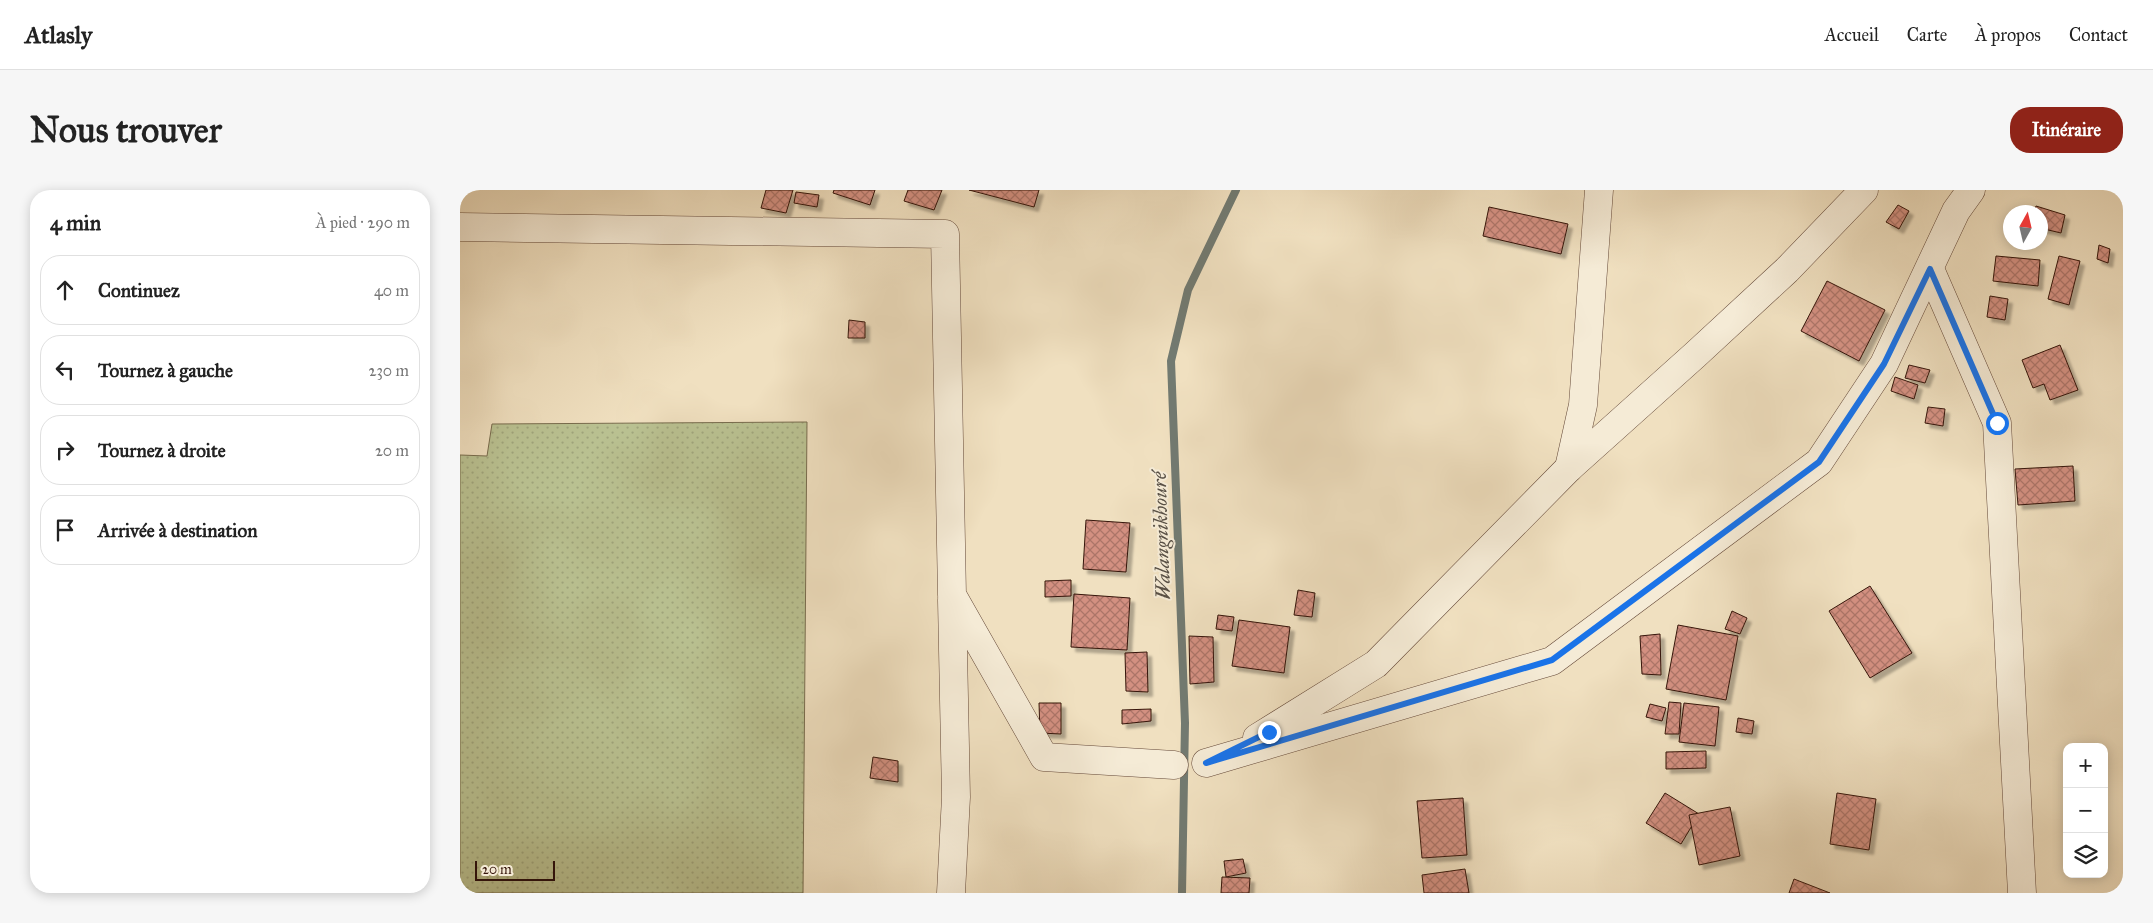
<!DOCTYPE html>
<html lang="fr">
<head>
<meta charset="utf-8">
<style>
  body { margin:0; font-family:"IM FELL Great Primer",serif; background:#f6f6f6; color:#222 }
  .controls { position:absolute; right:15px; bottom:15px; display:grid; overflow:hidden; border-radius:10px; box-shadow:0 2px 12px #0003 }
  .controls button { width:45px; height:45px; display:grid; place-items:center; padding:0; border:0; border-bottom:1px solid #e0e0e0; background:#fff; color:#222; font:25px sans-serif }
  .compass { position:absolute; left:1543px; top:15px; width:45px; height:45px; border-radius:50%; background:#fff; box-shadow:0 2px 12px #0003; rotate:8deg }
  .scale { position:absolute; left:15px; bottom:12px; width:80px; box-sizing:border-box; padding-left:5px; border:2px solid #35150a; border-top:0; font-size:14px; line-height:18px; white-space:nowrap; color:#35150a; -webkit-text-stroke:4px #f5ebd6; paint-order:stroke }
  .stop { position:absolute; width:15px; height:15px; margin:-11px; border:4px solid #1a73e8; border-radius:50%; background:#fff }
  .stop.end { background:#1a73e8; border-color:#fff; box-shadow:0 1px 5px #0008 }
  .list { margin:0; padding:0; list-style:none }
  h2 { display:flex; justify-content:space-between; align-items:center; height:65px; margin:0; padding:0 20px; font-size:21px }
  h2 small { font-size:16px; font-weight:400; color:#767676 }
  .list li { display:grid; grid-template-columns:32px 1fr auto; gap:15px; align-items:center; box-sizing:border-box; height:70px; margin:0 10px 10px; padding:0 10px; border:1px solid #e0e0e0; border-radius:20px }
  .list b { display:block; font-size:19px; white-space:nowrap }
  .list em { font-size:16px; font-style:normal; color:#767676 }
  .icon { flex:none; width:28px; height:28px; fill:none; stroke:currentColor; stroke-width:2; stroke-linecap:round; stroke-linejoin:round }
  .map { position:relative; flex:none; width:1663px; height:703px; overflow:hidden; border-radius:20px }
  header { display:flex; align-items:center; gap:30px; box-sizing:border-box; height:70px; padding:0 25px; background:#fff; border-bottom:1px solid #e0e0e0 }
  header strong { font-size:24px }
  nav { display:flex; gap:28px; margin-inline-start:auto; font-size:18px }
  .intro { display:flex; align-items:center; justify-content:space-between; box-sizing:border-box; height:120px; padding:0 30px }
  h1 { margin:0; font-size:35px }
  .button { padding:12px 22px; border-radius:20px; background:#8f2418; color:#fff; font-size:18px; font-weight:700 }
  main { display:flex; gap:30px; padding:0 30px }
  aside { flex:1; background:#fff; border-radius:20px; box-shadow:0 2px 12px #0003 }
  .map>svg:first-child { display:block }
</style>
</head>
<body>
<header>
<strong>Atlasly</strong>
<nav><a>Accueil</a><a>Carte</a><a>À propos</a><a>Contact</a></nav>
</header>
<div class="intro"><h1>Nous trouver</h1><a class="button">Itinéraire</a></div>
<main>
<aside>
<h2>4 min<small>À pied · 290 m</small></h2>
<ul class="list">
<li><svg class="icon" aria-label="ahead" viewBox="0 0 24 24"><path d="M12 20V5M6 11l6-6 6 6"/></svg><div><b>Continuez</b></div><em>40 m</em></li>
<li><svg class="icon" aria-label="left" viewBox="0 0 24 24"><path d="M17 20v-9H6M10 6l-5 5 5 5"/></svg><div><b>Tournez à gauche</b></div><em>230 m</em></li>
<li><svg class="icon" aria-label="right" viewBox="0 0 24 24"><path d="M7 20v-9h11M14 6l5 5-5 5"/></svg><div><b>Tournez à droite</b></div><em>20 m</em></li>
<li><svg class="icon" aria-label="arrive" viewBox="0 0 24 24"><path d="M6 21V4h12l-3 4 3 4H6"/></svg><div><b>Arrivée à destination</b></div></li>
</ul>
</aside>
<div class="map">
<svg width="1663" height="703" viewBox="0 0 1663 703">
  <defs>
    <pattern id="grass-dots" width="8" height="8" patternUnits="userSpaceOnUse" patternTransform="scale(1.25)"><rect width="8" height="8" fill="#bac292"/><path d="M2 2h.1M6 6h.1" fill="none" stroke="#a0a67d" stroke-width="1.8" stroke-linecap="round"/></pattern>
    <pattern id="building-cross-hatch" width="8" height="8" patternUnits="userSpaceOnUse" patternTransform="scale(1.25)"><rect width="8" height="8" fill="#d39081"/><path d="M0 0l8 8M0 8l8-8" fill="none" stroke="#ac7468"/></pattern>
    <filter id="shadow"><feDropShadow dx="4.5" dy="4.5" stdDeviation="1" flood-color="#0004"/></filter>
  </defs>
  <rect width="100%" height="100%" fill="#f0e0c0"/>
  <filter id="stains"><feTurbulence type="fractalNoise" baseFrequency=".004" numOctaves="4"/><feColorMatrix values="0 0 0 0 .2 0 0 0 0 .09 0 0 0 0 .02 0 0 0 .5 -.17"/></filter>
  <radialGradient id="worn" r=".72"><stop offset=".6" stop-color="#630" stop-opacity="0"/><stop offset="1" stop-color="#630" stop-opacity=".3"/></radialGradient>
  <polygon fill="url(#grass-dots)" stroke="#786c4e" points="347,232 343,703 0,703 0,265 27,266 32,234"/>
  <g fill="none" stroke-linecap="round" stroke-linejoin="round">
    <polyline stroke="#727a71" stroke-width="8" points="722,703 725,533 711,171 728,100 776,0"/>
  </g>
  <g fill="url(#building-cross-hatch)" stroke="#35150a" filter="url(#shadow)">
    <polygon points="306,0 333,0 326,23 301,18"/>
    <polygon points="374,0 415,0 410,15 373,3"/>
    <polygon points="448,0 482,0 474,20 444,11"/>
    <polygon points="509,0 579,0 574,17"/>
    <polygon points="336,2 359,5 357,17 334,13"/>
    <polygon points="1438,15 1449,21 1439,39 1426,32"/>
    <polygon points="1576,16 1605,25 1601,43 1580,38 1580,22 1574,22"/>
    <polygon points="1029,17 1108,34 1101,64 1023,46"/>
    <polygon points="1639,55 1650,59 1648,73 1637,69"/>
    <polygon points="1536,66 1580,70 1578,96 1533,91"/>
    <polygon points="1599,66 1620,71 1609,115 1588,109"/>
    <polygon points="1367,91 1425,120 1399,171 1341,141"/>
    <polygon points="1530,106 1548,109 1545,130 1527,127"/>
    <polygon points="389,130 405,132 405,148 388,148"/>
    <polygon points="1600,155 1618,200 1590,210 1584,194 1573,198 1562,170"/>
    <polygon points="1449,175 1470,180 1465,193 1445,188"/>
    <polygon points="1435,187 1458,195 1454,209 1431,201"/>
    <polygon points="1468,217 1485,219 1483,236 1465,233"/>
    <polygon points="1613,276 1615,311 1558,315 1555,279"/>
    <polygon points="626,330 670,333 666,382 623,379"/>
    <polygon points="611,390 611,406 585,407 585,391"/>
    <polygon points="1410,396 1452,463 1410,488 1369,421"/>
    <polygon points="838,400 855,403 852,427 834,425"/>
    <polygon points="614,404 670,408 667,460 611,457"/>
    <polygon points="1272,421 1287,428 1280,444 1265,439"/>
    <polygon points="758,425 774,427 772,441 756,439"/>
    <polygon points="779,430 830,437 824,483 772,476"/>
    <polygon points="1218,435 1278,446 1266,510 1206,499"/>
    <polygon points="1200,444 1201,485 1182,484 1180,446"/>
    <polygon points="729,446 753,447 754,492 730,494"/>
    <polygon points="687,462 688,502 666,501 665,463"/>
    <polygon points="1209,512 1221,513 1219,544 1205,544"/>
    <polygon points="579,513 601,513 601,544 580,543"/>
    <polygon points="1224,513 1259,517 1255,556 1219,552"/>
    <polygon points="1190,514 1206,518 1202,531 1186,527"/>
    <polygon points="691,519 691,531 662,534 662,520"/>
    <polygon points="1278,528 1294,531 1292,544 1276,542"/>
    <polygon points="1246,561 1246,578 1206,579 1206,562"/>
    <polygon points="413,567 438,571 438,592 410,588"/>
    <polygon points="1205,603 1239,624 1221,654 1186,633"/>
    <polygon points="1377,603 1416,609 1409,660 1370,654"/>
    <polygon points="1003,608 1007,665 962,668 957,611"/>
    <polygon points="1270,617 1280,666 1239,675 1229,625"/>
    <polygon points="783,669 786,683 766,687 764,671"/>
    <polygon points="1005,679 1009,703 964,703 962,685"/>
    <polygon points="762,687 790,688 789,703 761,703"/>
    <polygon points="1334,689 1370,703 1329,703"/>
  </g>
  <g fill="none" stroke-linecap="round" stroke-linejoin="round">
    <g stroke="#644838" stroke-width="29">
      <g id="street">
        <polyline points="0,37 485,44 492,405 584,567 714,575"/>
        <polyline points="1470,79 1537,233 1562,703"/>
        <polyline points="1109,278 1123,215 1139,0"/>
        <polyline points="797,548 916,474 1109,278 1235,165 1327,80 1404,0"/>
        <polyline points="746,573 1092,471 1359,272 1424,174 1496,21 1511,0"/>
        <polyline points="491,703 496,607 492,410"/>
      </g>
    </g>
    <use href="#street" stroke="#f5ebd6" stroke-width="28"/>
  </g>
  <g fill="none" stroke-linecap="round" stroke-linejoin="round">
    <polyline stroke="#1a73e8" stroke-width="6" points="809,542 746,573 1092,470 1359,272 1424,174 1470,79 1537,233"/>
  </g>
  <g text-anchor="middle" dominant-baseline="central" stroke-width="4" stroke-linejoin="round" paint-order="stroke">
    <g font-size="20" font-style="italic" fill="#585046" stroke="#f5ebd6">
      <text transform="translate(701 346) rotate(-92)">Walangnikhouré</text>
    </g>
  </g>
  <rect width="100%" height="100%" filter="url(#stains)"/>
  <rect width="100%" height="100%" fill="url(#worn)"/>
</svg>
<div class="controls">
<button>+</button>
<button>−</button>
<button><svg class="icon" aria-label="layers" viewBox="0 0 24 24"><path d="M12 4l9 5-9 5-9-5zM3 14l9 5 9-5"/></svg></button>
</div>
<svg class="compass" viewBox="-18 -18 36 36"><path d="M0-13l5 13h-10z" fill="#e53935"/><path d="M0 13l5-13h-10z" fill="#767676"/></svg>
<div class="scale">20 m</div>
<div class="stop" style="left:1537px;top:233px"></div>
<div class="stop end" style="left:809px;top:542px"></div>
</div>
</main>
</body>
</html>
